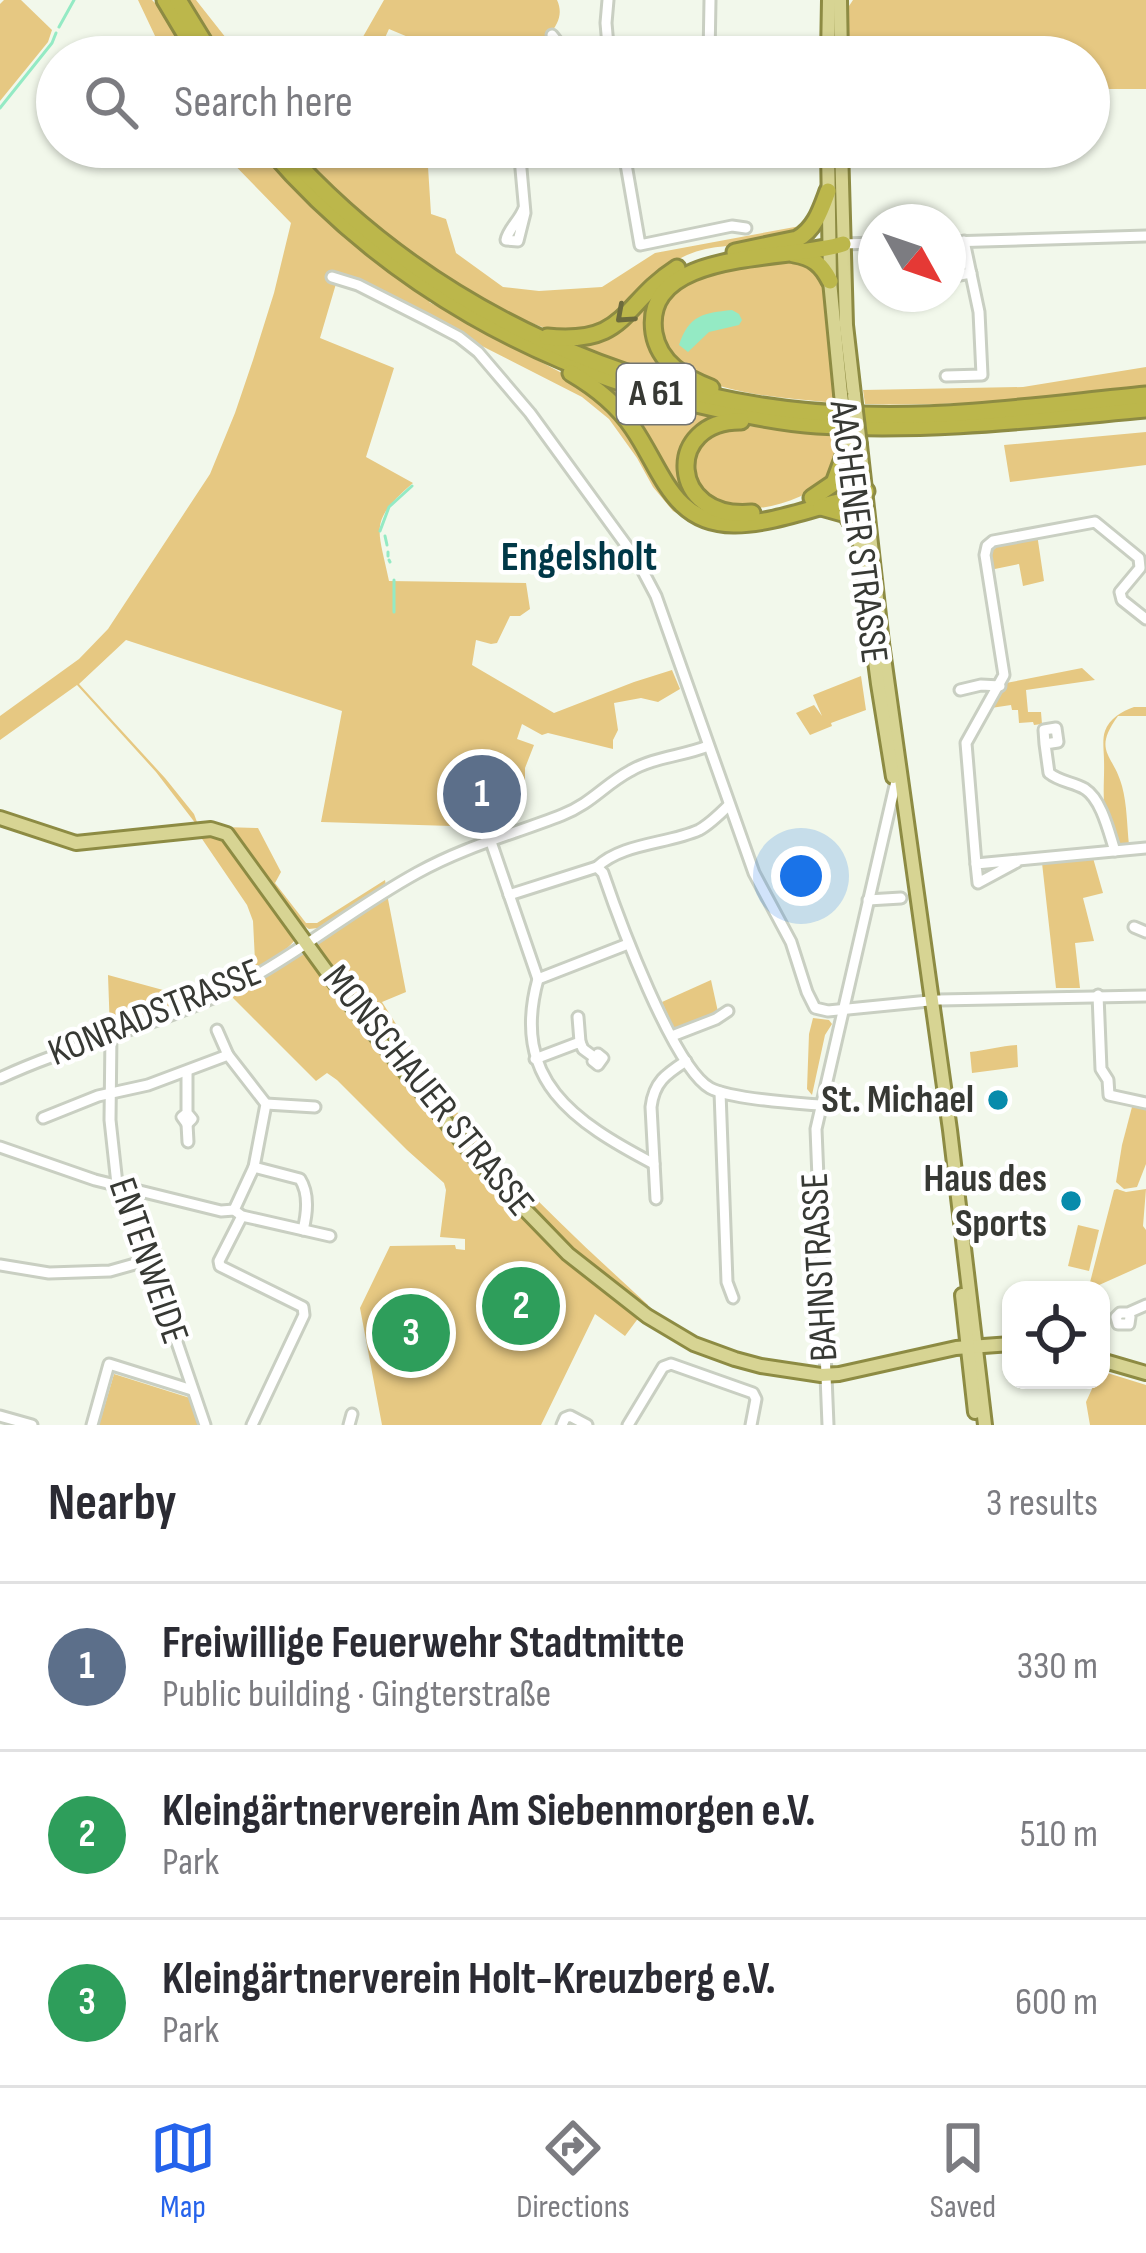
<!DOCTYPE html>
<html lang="en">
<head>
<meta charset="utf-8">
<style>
  body { margin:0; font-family:"Sofia Sans Condensed",sans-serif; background:#f7f7f7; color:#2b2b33 }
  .controls { position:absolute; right:36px; bottom:36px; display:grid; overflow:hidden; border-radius:24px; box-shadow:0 3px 9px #0004 }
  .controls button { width:108px; height:108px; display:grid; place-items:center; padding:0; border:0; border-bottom:3px solid #e1e1e2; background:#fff; color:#2b2b33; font:60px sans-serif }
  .compass { position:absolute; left:858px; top:204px; width:108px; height:108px; border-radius:50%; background:#fff; box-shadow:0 3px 9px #0004; rotate:130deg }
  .you { position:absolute; left:801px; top:876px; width:42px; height:42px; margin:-30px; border:9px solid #fff; border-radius:50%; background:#1a73e8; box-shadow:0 0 0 18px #1a73e833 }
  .badge { display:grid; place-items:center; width:78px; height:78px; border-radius:50%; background:#2563eb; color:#fff; font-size:39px; font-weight:700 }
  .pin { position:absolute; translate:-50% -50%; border:6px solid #fff; box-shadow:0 3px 12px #0006 }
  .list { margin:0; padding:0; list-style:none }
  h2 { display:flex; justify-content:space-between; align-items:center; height:156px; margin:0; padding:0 48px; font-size:51px }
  h2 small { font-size:39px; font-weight:400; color:#7c7c81 }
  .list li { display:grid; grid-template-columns:78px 1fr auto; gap:36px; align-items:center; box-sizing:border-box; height:168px; padding:0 48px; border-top:3px solid #e1e1e2 }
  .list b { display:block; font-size:45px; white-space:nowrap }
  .list p { margin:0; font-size:39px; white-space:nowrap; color:#7c7c81 }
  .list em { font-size:39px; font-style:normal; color:#7c7c81 }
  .icon { flex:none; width:66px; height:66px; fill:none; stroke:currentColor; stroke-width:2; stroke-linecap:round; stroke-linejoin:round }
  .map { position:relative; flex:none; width:1146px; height:1425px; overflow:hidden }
  .search { position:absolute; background:#fff; box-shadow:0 3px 9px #0004; left:36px; right:36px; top:36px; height:132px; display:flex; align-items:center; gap:30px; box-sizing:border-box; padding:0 42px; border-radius:66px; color:#7c7c81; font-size:45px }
  .sheet { height:660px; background:#fff }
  nav { display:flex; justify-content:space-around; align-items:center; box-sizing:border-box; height:168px; border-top:3px solid #e1e1e2; background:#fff; font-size:33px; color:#7c7c81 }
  nav a { display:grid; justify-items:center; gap:6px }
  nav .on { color:#2563eb }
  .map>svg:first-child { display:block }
</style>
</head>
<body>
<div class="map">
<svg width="1146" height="1425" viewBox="0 0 1146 1425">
  <rect width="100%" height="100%" fill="#f2f8eb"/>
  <g fill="#e6c882">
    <polygon points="4,0 21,0 52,30 48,42 0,101 0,4"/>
    <polygon points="138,0 152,0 155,3 160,0 196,0 241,57 165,57"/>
    <path d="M384 0H557C568 24 543 36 535 57H443L444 53 439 50 389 29 376 57H355L360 42Z"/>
    <polygon points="853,0 1146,0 1146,89 1089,89 1089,57 849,57 849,6"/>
    <path d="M217 147H314L320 154 323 147H393L400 150V165L422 162 427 151 431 214 446 219 456 253 503 287 539 291 602 287 655 253 811 224C773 253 727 238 687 255 662 266 642 290 622 308 581 347 550 333 504 310 485 301 465 291 446 281L429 302 573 379 611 408 701 525 673 511 653 487 637 458 609 419 582 397 352 280 338 277 320 338 394 368 366 457 413 483C368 522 378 527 389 581L526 583 530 609 520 616H510L497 643 491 644 476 640 472 665 554 713 634 682 672 670 680 689 658 702 641 698 614 703 618 730 613 740V749L548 733 542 735 522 724 517 739 534 745 525 768V780L455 784 451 826 321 822 342 711 126 640 79 684 165 778 194 814 197 822 223 825 196 824 156 772 77 685 0 740V716L79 659 108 629 210 474 235 413 253 360 274 293 291 223Z"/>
    <path d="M785 257 810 260 822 281 834 403C790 398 726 396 689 372 674 362 660 344 661 326 661 314 662 301 671 292 695 267 752 264 785 257Z"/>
    <polygon points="707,260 692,269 650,322 691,384 608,359 571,344 592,342 678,271"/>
    <path d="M1146 367V390C1052 398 959 407 865 404L863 390 1023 387Z"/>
    <polygon points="598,384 725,418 696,434 689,491 743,517 789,508 751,520 720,520 681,497"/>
    <path d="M735 425 836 433 832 479C807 496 770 512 738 508 726 507 713 499 701 495 683 450 691 441 735 425Z"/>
    <polygon points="1146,432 1146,465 1010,482 1004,445"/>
    <polygon points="1037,534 1044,581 1023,586 1019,564 990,570 988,551 991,546"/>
    <polygon points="1082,668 1095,680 1026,690 1028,712 1041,712 1042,724 1034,725 1033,722 1019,723 1018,710 1012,710 1011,705 991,708 1006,683"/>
    <polygon points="861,676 866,710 831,723 832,726 810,735 796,713 814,705 822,716 813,695"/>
    <path d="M1134 707H1146V716H1118C1092 752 1113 753 1122 786 1127 804 1127 826 1129 845L1120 844C1098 816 1105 793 1104 760 1104 752 1102 739 1105 731 1109 719 1122 711 1134 707Z"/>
    <polygon points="224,827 258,828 281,872 275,883 306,923 317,923 385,880 386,886 318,928 309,929 301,924 235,836"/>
    <path d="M198 833 223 835 295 935V940C256 985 166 1011 110 1031L108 975 196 999V993L255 961 253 921 247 905Z"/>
    <polygon points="1093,858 1103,893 1083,898 1094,941 1075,943 1080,988 1056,988 1042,863"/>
    <path d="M387 894 406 992 382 1002C408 1043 434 1085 466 1123 521 1188 585 1247 648 1305L625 1336 595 1314 541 1425H382L360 1308 390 1246 455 1245 456 1249 465 1250V1239L440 1237 446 1190 444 1183 407 1150 337 1080 327 1073 316 1081 230 995 294 959Z"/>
    <polygon points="711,980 718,1012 715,1017 674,1029 662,1002"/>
    <polygon points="813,1018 829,1020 832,1024 825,1035 812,1095 807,1089 809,1034"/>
    <path d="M1017 1045 1018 1067 972 1073 970 1052C987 1050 1000 1046 1017 1045Z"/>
    <polygon points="1137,1104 1146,1105 1146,1164 1137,1187 1124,1189 1116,1182 1122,1145 1132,1107"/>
    <polygon points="1117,1189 1126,1192 1146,1189 1143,1226 1146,1230 1146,1264 1088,1290 1114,1190"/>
    <polygon points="1078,1225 1099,1230 1089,1271 1068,1266"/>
    <polygon points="1101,1371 1146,1385 1146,1425 1090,1425 1086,1402 1096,1380 1101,1380"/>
    <polygon points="114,1374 190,1398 201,1425 99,1425"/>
  </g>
  <path fill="#94eac4" d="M732 310 739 314 742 320 739 325 709 332 688 352 679 345C689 315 703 313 732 310Z"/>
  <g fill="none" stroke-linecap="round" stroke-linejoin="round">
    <g stroke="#94eac4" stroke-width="3">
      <polyline points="59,27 74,0"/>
      <polyline points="0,108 52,43 56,33"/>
      <polyline points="380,531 389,507 412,486"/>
      <polyline points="385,536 387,545"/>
      <polyline points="388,552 388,556"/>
      <polyline points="389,560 390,562"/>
      <polyline points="394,580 394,612"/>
    </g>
    <g stroke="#c9cfc2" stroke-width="15">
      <g id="minor">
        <polyline points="608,0 606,23 609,57"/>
        <polyline points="552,35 563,49 607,45"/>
        <polyline points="709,57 710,0"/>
        <path d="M519 147 525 213 518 241 506 240C508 229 520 220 524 208"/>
        <polyline points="623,147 640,245 732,226 746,228"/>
        <polyline points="948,242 1146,236"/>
        <polyline points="843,244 876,243"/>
        <polyline points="332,277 358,285 427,320 459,337 478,352 530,413 637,560 656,596 754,873 791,942 807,992 815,1008 828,1011 939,1000 1146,996"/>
        <polyline points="948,277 971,273"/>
        <polyline points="946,376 982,375 979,312 964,241"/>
        <polyline points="960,690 981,685 1000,686"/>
        <path d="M1045 744 1044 730 1056 728 1058 742 1045 744 1049 773C1060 782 1073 782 1085 789 1102 800 1109 833 1115 851"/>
        <polyline points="490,839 538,979 628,944"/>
        <polyline points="1017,862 978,883 976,864 1146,848"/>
        <polyline points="976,864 966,743 1004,675 985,555 987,546 993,541 1095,522 1139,558 1140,568 1120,592 1122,600 1146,619"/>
        <path d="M597 867C622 843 668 844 699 830 710 824 720 814 729 805"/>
        <path d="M509 895 597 867 603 873C618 917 673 1067 710 1088 730 1099 794 1103 819 1105"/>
        <polyline points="868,900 901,898"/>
        <polyline points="1134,927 1146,932"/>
        <path d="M538 979C510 1080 574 1122 654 1164"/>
        <polyline points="1098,995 1101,1069 1108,1080 1109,1095 1146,1103"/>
        <polyline points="578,1017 580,1042"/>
        <polyline points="217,1030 228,1055"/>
        <polyline points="111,1034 110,1120 117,1184 149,1260 205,1425"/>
        <polyline points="672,1036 716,1019 728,1011"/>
        <polygon points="598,1054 603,1058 598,1065 593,1061"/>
        <polyline points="535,1059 580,1042 583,1049 594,1057"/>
        <path d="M0 1078C77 1042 163 1025 239 985 301 952 355 907 417 873 466 846 511 835 562 815 592 803 604 785 630 771 654 757 683 756 708 746"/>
        <polyline points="720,1092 727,1282 733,1298"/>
        <polyline points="266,1104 315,1107"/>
        <polyline points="187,1113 182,1117 187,1124 192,1119 187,1113 187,1072"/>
        <polyline points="43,1118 98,1096 148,1085 228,1055 266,1104 254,1167 234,1210"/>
        <polyline points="187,1124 188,1142"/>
        <polyline points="0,1147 95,1180 221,1211 234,1210 242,1216 330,1236"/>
        <path d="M254 1167 300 1179C309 1193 307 1214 303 1230"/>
        <path d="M656 1199 651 1107C654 1082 666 1074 686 1061"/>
        <polyline points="242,1216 219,1261 220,1266 303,1307 304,1315 252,1425"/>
        <polyline points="0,1265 49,1273 110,1271 149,1260"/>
        <polyline points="1128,1313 1130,1317 1129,1324 1118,1324 1116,1317 1120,1313 1128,1313 1146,1305"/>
        <polyline points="0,1416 32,1425"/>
        <polyline points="92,1425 109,1364 192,1390"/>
        <polyline points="349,1425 352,1414"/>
        <polyline points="562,1425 565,1418 570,1416 587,1425"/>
        <polyline points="628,1425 663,1367 671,1364 753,1393 756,1399 751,1425"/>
        <polyline points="828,1425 816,1129 897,777"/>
      </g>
    </g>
    <g stroke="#8d8b43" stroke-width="18">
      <g id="major">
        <polyline points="840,0 841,57"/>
        <polyline points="828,57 829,0"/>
        <polyline points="828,147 830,281 841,394"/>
        <polyline points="841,147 846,325 854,395"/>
        <polyline points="860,445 882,643 950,1130 985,1425"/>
        <polyline points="847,447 878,684 893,777"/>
        <polyline points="0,818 76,843 211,829 227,834 351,1005 476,1159 568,1254 647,1316 694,1344 735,1359 761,1366 821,1375 839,1374 956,1348 1011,1344"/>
        <polyline points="962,1295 975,1412"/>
        <polyline points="1101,1360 1146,1373"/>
      </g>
    </g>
    <g stroke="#8d8b43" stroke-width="21">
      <g id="highway">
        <polyline points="165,0 199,57"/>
        <polyline points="178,0 213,57"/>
        <path d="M268 147C384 283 544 372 718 409 750 416 784 423 817 425 928 432 1036 419 1146 409"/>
        <path d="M282 147C429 312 643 409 863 415 958 418 1052 404 1146 395"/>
        <path d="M735 252 797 239C815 229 821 210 828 191"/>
        <path d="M794 254C813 257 822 265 830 281"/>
        <path d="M547 337C628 345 621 304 677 268"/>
        <path d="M571 373C595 387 617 404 633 428 662 470 673 525 735 524 772 524 817 506 854 498L866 491"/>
        <path d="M711 388C685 378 659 363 654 333 641 247 792 261 843 244"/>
        <path d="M741 421C664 420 668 521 752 513"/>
        <polyline points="812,498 834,483 847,448"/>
        <polyline points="821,507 846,514 858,533"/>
      </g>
    </g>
    <use href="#minor" stroke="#fff" stroke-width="9"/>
    <use href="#major" stroke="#d7d493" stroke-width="12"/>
    <use href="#highway" stroke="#bcb74b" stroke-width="15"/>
    <g stroke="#8d8b43" stroke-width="18" stroke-linecap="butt">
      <g id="major-bridge">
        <polyline points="841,394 847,443"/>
        <polyline points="854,395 860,445"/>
      </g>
    </g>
    <use href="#major-bridge" stroke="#d7d493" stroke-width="12"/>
  </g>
  <defs><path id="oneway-chevron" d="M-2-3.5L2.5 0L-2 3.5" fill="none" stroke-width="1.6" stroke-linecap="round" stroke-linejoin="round" transform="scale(3)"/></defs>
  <use stroke="#6c6b3d" href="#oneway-chevron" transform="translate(624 315) rotate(138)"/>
  <g fill="#078bab" stroke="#fff" stroke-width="4.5">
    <circle cx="998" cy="1100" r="12"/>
    <circle cx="1071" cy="1201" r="12"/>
  </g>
  <g text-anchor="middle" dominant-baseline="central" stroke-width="9" stroke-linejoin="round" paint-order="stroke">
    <rect fill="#fff" stroke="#737471" stroke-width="3" x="617" y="364" width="78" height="60" rx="9"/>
    <g font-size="36" font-weight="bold" fill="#373934">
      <text x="656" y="394">A 61</text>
    </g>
    <g font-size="39" fill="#373934" stroke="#fff">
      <text transform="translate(858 532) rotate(83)">AACHENER STRASSE</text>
      <text transform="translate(155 1013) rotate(-22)">KONRADSTRASSE</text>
      <text transform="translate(428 1091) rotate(51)">MONSCHAUER STRASSE</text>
      <text transform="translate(148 1261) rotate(71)">ENTENWEIDE</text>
      <text transform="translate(820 1267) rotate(-93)">BAHNSTRASSE</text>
    </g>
    <g font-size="39" font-weight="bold" fill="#373934" stroke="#fff" text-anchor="end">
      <text x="974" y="1100">St. Michael</text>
      <text x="1047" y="1179">Haus des<tspan x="1047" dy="45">Sports</tspan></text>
    </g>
    <g font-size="42" font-weight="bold" fill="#003847" stroke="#fff">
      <text x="579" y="557">Engelsholt</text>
    </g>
  </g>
</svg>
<div class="controls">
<button><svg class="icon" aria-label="locate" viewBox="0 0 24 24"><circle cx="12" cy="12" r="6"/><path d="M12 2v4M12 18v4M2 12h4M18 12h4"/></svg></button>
</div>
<svg class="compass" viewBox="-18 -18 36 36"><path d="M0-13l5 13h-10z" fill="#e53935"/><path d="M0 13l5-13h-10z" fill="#7c7c81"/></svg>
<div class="you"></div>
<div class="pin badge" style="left:482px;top:794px;background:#5c6f8a">1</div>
<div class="pin badge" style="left:521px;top:1306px;background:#2e9e5b">2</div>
<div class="pin badge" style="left:411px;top:1333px;background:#2e9e5b">3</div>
<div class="search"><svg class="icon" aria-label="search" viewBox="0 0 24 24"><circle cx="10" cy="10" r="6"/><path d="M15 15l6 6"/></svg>Search here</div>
</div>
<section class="sheet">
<h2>Nearby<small>3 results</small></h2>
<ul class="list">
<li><span class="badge" style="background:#5c6f8a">1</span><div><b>Freiwillige Feuerwehr Stadtmitte</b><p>Public building · Gingterstraße</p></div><em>330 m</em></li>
<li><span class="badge" style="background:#2e9e5b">2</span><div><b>Kleingärtnerverein Am Siebenmorgen e.V.</b><p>Park</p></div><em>510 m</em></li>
<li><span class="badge" style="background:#2e9e5b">3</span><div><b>Kleingärtnerverein Holt-Kreuzberg e.V.</b><p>Park</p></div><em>600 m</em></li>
</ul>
</section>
<nav>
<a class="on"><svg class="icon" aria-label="map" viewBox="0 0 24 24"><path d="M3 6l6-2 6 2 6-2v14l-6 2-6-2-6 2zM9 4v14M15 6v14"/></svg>Map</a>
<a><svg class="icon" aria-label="directions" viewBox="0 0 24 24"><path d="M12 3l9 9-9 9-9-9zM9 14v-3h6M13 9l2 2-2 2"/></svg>Directions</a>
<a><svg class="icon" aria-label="saved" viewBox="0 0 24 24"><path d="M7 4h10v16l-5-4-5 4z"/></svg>Saved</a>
</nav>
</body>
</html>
